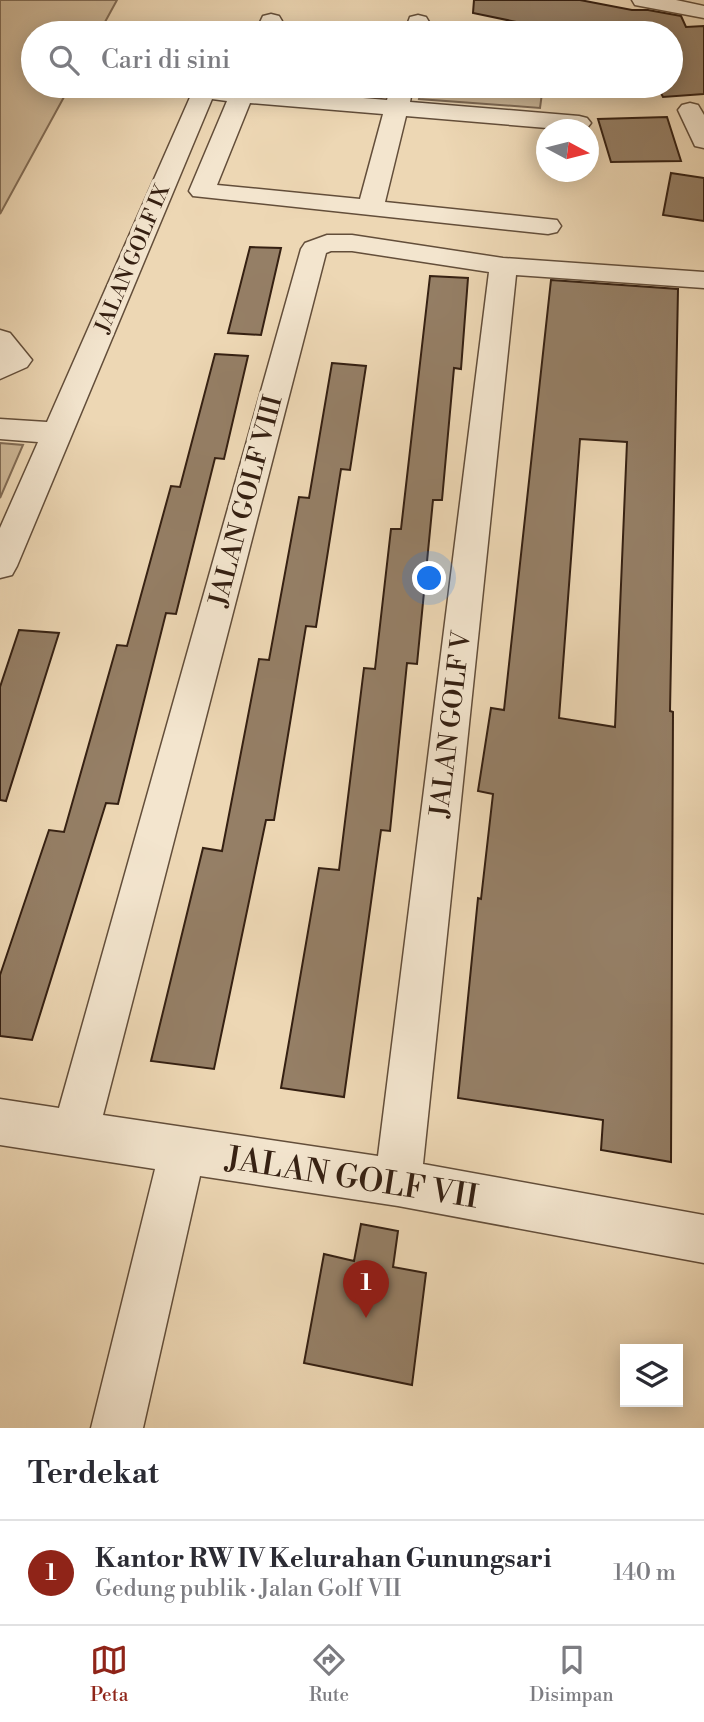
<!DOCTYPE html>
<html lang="id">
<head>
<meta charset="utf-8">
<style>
  body { margin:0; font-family:"Libre Bodoni",serif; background:#f7f7f7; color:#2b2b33 }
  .controls { position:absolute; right:21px; bottom:21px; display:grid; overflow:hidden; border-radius:0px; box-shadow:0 4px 18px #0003 }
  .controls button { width:63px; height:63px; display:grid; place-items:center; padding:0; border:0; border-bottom:2px solid #e1e1e2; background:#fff; color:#2b2b33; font:35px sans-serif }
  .compass { position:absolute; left:536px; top:119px; width:63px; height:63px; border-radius:50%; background:#fff; box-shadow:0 4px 18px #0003; rotate:97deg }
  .you { position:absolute; left:430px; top:579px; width:24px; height:24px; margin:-18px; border:5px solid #fff; border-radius:50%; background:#1a73e8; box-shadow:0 0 0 10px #1a73e833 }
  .badge { display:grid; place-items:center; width:46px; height:46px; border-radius:50%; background:#8f2418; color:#fff; font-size:23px; font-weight:700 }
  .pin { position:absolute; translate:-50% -58px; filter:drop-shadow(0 2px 4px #0008) }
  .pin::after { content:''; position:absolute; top:37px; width:24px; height:21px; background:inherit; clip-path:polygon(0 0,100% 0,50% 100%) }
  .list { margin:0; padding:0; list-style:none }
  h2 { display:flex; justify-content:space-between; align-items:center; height:91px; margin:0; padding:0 28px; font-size:30px }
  h2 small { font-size:23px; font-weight:400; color:#7c7c81 }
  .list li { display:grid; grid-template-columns:46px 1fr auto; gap:21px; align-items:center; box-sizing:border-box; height:105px; padding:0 28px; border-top:2px solid #e1e1e2 }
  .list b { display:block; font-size:26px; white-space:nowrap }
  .list p { margin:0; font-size:23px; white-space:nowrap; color:#7c7c81 }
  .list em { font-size:23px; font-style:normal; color:#7c7c81 }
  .icon { flex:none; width:38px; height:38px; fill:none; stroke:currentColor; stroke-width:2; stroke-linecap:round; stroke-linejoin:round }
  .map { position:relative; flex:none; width:704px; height:1428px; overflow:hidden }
  .search { position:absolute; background:#fff; box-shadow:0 4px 18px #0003; left:21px; right:21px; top:21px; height:77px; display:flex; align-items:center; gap:18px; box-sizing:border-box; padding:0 24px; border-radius:38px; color:#7c7c81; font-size:26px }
  .sheet { height:196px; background:#fff }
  nav { display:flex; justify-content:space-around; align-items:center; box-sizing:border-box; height:98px; border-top:2px solid #e1e1e2; background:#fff; font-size:19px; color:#7c7c81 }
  nav a { display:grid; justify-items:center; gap:4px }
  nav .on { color:#8f2418 }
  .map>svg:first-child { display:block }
</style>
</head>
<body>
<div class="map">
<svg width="704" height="1428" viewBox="0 0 704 1428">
  <rect width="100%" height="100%" fill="#edd7b4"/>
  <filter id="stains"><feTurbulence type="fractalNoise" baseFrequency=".00286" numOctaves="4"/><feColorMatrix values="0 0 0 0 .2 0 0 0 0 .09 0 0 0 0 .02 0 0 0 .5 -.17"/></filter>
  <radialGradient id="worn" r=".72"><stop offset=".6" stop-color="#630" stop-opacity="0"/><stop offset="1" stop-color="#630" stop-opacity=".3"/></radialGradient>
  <g fill="#ceb898" stroke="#826c55" stroke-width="2">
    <polygon points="0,0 117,0 99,33 33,33 33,86 70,86 0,214"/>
    <polygon points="422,86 543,86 540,108 419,99"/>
    <polygon points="0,443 23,445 0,498"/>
  </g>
  <g fill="#957f66" stroke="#352012" stroke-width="2" fill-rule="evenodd">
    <polygon points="474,0 580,0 632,10 648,10 681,16 686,27 704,26 704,94 663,97 657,86 671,86 671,33 570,33 473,13"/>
    <polygon points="667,117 681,161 611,162 598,119"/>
    <polygon points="671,173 704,178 704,221 663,215"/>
    <polygon points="250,247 281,248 261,335 228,333"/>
    <polygon points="430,276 468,278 461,369 454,368 442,500 433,500 417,664 407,663 390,831 381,830 344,1097 281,1088 319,868 339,870 364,668 375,669 391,529 401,529"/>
    <path d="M551 280 678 289 670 711 673 712 671 1162 601 1150 603 1120 458 1098 478 898 481 899 493 794 478 791 491 708 504 710ZM580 439 627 442 615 727 559 718Z"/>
    <polygon points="215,354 248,356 224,459 215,458 176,614 166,613 118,804 106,803 32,1040 0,1036 0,975 49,830 64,832 117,645 127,646 171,486 180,487"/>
    <polygon points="332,363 366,366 350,470 341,469 316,627 306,626 274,820 266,820 214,1069 151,1061 203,848 222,851 259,659 269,660 299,497 309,498"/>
    <polygon points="19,630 59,633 6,801 0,800 0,687"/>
    <polygon points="361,1224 398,1231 393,1267 426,1273 412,1385 304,1363 324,1254 354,1261"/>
  </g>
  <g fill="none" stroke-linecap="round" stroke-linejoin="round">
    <g stroke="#634e3a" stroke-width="3">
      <g id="minor">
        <polygon points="632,0 676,0 704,6 704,18 635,5"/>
        <polygon points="271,14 279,16 282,21 277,33 255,33 263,16"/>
        <polygon points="418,15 426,17 429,22 426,33 404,33 410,17"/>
        <path d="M195 86H256L255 89 387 100 391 86H413L410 102 579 116 587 118 591 123 587 128 571 130 406 116 385 202 557 220 561 226 557 232 548 234 193 196 189 191 227 101 212 99 17 566 12 575 0 578V528L38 442 0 439V419L47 422ZM250 103 383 114 360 199 217 185Z"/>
        <polygon points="690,103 698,105 704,115 704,148 695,146 678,110 682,105"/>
        <path d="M327 235H352L503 258 704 272V288L516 275 423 1164 704 1215V1263L398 1206 200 1176 143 1428H91L155 1169 0 1145V1099L59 1108 301 249 305 243ZM331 251H352L489 272 378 1156 103 1115 326 253Z"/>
        <polygon points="0,330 10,333 32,360 27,367 0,379"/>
      </g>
    </g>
    <use href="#minor" fill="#f3e5ce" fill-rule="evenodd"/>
  </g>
  <g text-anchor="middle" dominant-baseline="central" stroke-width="7" stroke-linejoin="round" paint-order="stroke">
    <g font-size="21" fill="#352012" stroke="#f3e5ce">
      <text transform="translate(133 259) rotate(-67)">JALAN GOLF IX</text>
    </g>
    <g font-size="26" fill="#352012" stroke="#f3e5ce">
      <text transform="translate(246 501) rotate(-75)">JALAN GOLF VIII</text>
      <text transform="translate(451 724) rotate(-83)">JALAN GOLF V</text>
    </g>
    <g font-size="32" fill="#352012" stroke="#f3e5ce">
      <text transform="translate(352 1178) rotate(9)">JALAN GOLF VII</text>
    </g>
  </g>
  <rect width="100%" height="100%" filter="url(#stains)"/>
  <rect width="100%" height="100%" fill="url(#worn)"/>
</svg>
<div class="controls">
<button><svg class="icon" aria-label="layers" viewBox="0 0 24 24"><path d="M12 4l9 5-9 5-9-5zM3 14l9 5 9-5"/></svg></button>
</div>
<svg class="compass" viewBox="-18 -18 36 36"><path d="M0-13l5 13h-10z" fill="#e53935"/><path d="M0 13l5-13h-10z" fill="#7c7c81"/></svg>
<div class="you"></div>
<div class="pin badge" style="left:366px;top:1318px">1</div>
<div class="search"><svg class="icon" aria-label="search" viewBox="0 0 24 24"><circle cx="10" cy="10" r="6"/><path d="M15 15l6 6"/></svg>Cari di sini</div>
</div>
<section class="sheet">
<h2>Terdekat<small></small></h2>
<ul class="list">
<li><span class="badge">1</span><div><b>Kantor RW IV Kelurahan Gunungsari</b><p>Gedung publik · Jalan Golf VII</p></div><em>140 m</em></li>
</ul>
</section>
<nav>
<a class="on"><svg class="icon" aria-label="map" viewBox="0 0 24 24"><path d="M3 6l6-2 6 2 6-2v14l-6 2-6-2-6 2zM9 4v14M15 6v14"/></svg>Peta</a>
<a><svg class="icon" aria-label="directions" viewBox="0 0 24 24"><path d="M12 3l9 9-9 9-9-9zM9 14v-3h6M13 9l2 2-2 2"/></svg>Rute</a>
<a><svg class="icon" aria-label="saved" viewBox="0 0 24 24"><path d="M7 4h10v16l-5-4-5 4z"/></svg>Disimpan</a>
</nav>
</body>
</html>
